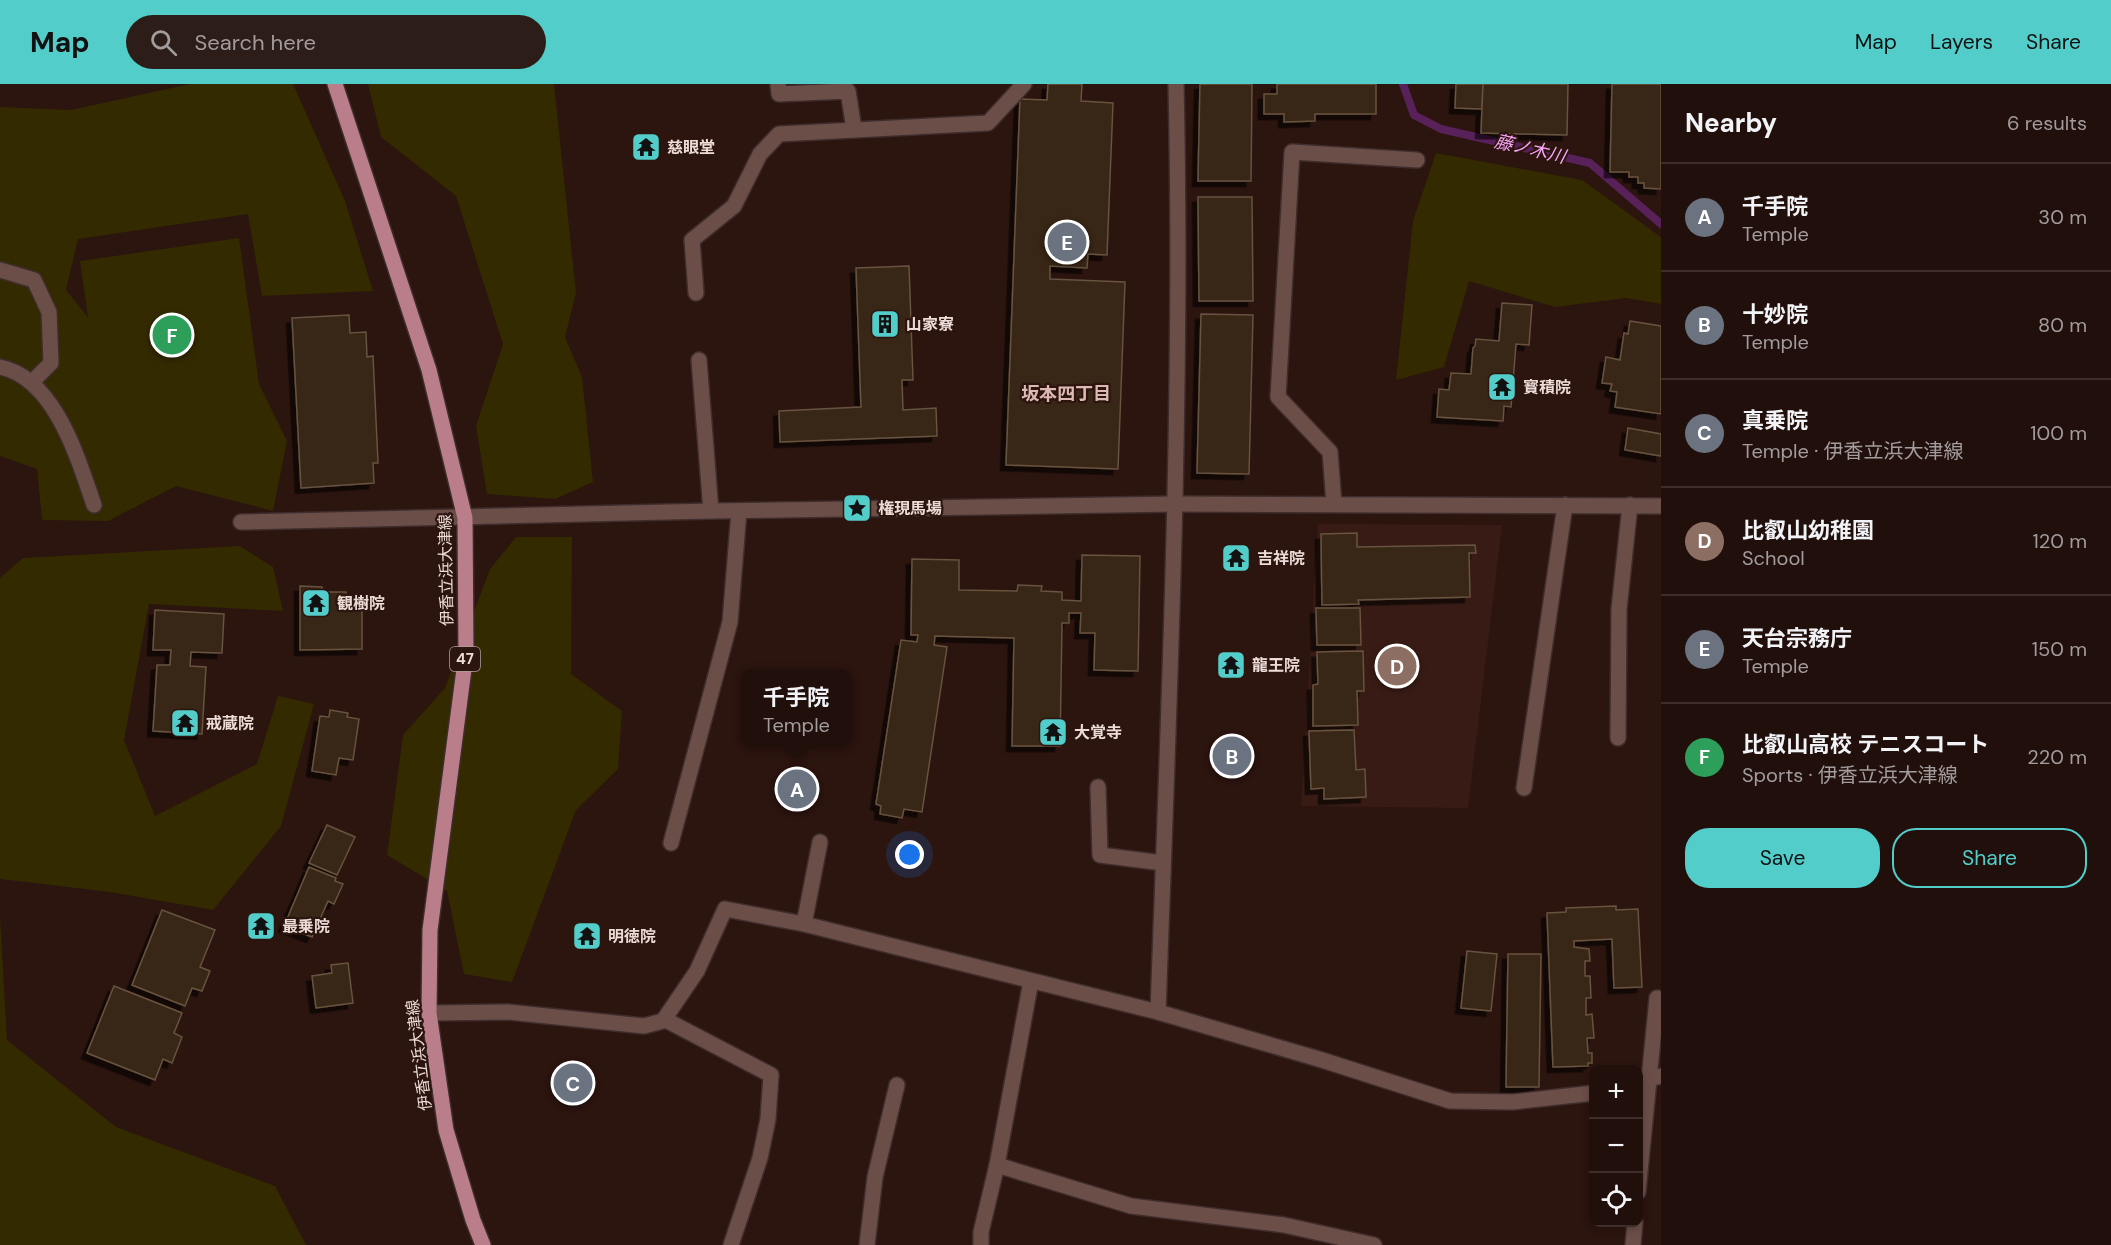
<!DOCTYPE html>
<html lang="en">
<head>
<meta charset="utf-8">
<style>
  body { margin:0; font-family:"DM Sans","Noto Sans JP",sans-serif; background:#2d1d19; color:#f1f3f6 }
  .controls { position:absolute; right:18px; bottom:18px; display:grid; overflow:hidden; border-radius:12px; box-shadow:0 3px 9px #0003 }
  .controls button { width:54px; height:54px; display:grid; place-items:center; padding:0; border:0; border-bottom:2px solid #3e2f2c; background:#210f0b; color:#f1f3f6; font:30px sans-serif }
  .you { position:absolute; left:910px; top:771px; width:21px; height:21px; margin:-15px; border:4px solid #fff; border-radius:50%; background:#1a73e8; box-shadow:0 0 0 9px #1a73e833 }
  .badge { display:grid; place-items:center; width:39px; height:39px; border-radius:50%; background:#53cdca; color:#fff; font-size:20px; font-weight:700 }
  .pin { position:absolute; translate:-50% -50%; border:3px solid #fff; box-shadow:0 2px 6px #0006 }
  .popup { position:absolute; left:741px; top:585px; width:111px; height:78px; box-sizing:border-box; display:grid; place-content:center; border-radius:12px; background:#210f0b; filter:drop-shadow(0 2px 4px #0005); font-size:20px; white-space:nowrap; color:#a29c9d }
  .popup b { font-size:22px; color:#f1f3f6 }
  .popup::after { content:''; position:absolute; left:50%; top:100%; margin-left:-12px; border:12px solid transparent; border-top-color:#210f0b }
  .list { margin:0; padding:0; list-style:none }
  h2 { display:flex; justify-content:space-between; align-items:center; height:78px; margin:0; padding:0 24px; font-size:26px }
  h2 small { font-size:20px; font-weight:400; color:#a29c9d }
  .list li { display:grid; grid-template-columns:39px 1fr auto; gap:18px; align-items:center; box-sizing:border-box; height:108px; padding:0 24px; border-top:2px solid #3e2f2c }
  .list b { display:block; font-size:22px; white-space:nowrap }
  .list p { margin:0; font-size:20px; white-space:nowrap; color:#a29c9d }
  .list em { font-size:20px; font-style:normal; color:#a29c9d }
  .actions { display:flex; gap:12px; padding:18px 24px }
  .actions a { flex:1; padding:14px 0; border:2px solid #53cdca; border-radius:24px; text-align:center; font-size:21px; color:#53cdca }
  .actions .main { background:#53cdca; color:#111 }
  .icon { flex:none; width:33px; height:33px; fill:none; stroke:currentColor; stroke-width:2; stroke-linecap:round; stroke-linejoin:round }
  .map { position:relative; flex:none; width:1661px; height:1161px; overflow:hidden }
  header { display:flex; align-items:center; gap:36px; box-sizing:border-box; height:84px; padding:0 30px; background:#53cdca; color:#111 }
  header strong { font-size:28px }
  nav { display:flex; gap:33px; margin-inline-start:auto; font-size:21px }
  .search { width:420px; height:54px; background:#2d1d19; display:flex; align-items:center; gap:15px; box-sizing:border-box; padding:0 21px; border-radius:33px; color:#a29c9d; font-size:22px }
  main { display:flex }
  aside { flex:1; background:#210f0b }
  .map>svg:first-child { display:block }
</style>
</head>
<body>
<header>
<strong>Map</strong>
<div class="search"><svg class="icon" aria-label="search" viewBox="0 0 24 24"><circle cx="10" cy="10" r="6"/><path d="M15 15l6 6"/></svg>Search here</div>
<nav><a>Map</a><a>Layers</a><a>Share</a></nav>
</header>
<main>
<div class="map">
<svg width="1661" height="1161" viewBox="0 0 1661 1161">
  <defs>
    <filter id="shadow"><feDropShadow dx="-5.5" dy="5.5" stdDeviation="0" flood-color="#0009"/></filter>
  </defs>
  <rect width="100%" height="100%" fill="#2c140f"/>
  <polygon fill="#391b15" points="1318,440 1502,441 1468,724 1301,722"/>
  <g fill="#332a00">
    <polygon points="190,0 293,0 345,117 373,207 262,212 248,130 78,155 66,206 88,233 80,177 239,154 259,300 287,357 273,427 176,402 108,437 42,436 37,385 0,372 0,23 71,26"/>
    <polygon points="368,0 554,0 576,209 565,253 582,293 593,398 555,415 487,410 476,342 503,260 456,112 381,53"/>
    <polygon points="1436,69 1582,96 1661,153 1661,220 1626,214 1555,223 1469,197 1444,283 1396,296 1413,137"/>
    <polygon points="516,453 572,453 571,590 622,627 618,685 576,726 512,898 464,890 447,807 387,771 403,651 445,604 490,485"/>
    <polygon points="240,462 273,483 283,527 149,520 124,656 155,732 257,680 278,612 314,620 281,742 213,826 110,808 0,795 0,494 23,474"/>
    <polygon points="0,832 7,956 116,1043 275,1102 306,1161 0,1161"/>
  </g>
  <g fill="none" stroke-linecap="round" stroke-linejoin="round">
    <polyline stroke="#592159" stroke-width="8" points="1403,0 1414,31 1441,45 1590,79 1661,140"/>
  </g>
  <g fill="#382614" stroke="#67523f" stroke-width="1.5" filter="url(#shadow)">
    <polygon points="1048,0 1082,0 1081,17 1113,19 1107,171 1088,170 1087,184 1050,182 1050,195 1125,198 1118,385 1006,381 1020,15 1047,16"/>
    <polygon points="1200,0 1252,0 1251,97 1198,97"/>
    <polygon points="1277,0 1376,0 1376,30 1315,30 1315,37 1284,38 1284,30 1264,30 1264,10 1277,10"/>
    <polygon points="1456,0 1483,0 1482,25 1455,24"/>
    <polygon points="1483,0 1568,0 1567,51 1481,49"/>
    <polygon points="1612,0 1661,0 1661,105 1644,104 1644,99 1638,99 1638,93 1629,93 1629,88 1610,88"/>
    <polygon points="1198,113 1252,113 1253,217 1199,217"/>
    <polygon points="909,182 913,296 902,296 903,326 936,324 937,352 780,358 779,327 861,323 856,184"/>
    <polygon points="1502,219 1532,221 1529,261 1516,260 1511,323 1504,322 1503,337 1437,333 1439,305 1449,306 1451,289 1471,290 1473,264 1475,262 1476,255 1499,257"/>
    <polygon points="1201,230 1253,231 1249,390 1197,389"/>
    <polygon points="349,231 350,249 366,248 367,273 373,272 378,379 373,379 374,399 301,404 292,234"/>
    <polygon points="1630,237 1661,242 1661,330 1615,323 1617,308 1610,307 1612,300 1602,299 1606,273 1620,276 1624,249 1628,250"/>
    <polygon points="1628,344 1661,350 1661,372 1625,366"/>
    <polygon points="1357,449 1357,463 1475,461 1476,469 1469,469 1470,513 1358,516 1359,520 1322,521 1321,450"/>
    <polygon points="1082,471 1140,472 1138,587 1094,586 1095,549 1080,549 1081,529 1069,529 1069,539 1062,539 1060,662 1012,662 1014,554 935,552 934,561 947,563 922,728 904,725 902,734 880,730 881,722 876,720 901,556 917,558 918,551 911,551 912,475 959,476 959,506 1017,507 1018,501 1042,502 1041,507 1062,508 1062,516 1081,517"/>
    <polygon points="300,502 322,503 322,508 346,508 347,517 362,517 362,565 300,566"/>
    <polygon points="1316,524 1360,524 1361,561 1317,561"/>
    <polygon points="155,526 224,530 222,569 191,568 190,582 206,583 202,650 153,647 157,581 170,581 171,566 153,566"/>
    <polygon points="1363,567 1364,607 1357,607 1358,641 1313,642 1313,601 1318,600 1317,568"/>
    <polygon points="330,626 348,629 347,633 359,635 353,676 339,674 336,691 312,687 320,632 329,633"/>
    <polygon points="1354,646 1356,686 1365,685 1366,713 1324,715 1324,704 1311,705 1309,647"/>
    <polygon points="327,741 355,753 337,791 309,779"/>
    <polygon points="309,783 336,794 335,797 343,800 334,820 328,817 312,853 284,842"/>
    <polygon points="1616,822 1616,826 1638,825 1642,903 1614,904 1612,855 1574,857 1574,863 1589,865 1590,877 1585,877 1585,892 1590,892 1591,914 1586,914 1586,931 1592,930 1594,954 1587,954 1588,969 1592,969 1592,979 1588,979 1588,982 1553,983 1547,829 1566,828 1566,824"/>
    <polygon points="162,826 215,846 200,883 210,887 202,907 192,904 185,922 132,901"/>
    <polygon points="1467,867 1497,870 1491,927 1461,924"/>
    <polygon points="1508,870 1541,870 1539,1003 1506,1003"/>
    <polygon points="348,879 353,919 316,924 312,892 332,889 331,881"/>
    <polygon points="114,902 182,929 174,949 182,953 172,979 163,975 155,996 87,969"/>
  </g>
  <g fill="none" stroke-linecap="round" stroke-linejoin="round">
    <g stroke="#3e2d2c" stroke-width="18">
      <g id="service">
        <polyline points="778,0 779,10 848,7 854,45"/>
        <polyline points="696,209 692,156 734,122 760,70 779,50 988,39 1024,0"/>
        <polyline points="699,276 711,427"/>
        <polyline points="1334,420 1330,368 1278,313 1292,68 1417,76"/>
        <polyline points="1098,703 1100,771 1163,779"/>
        <polyline points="1638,1108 1657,914"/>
        <polyline points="1633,1161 1635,1138"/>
      </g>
    </g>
    <g stroke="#3e2d2c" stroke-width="18">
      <g id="minor">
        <polyline points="0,186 34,196 49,228 51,279 32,298"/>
        <path d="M0 283C55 294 78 375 94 421"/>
        <polyline points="241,438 711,427 1176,420 1661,422"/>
        <polyline points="1618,654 1619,525 1630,421"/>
        <polyline points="1524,704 1565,421"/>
        <polyline points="671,759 730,538 739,427"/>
        <polyline points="804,840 820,758"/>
        <path d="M1158 928C1169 619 1183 309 1176 0"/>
        <polyline points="429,929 508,928 644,942 663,937 697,887 725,825 804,840 1158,928 1322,976 1450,1017 1513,1018 1594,1009"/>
        <polyline points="664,935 771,991 768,1035 760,1074 731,1161"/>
        <polyline points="1638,997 1661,992"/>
        <polyline points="997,1081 1131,1122 1284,1141 1374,1161"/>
        <polyline points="867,1161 875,1093 897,1001"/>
        <polyline points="981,1161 981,1148 997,1081 1031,897"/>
      </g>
    </g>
    <g stroke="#3e2d2c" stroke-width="18">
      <polyline id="primary" points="335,0 429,286 465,434 466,570 430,846 429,929 446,1046 473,1136 483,1161"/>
    </g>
    <use href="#service" stroke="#6b4e48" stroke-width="15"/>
    <use href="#minor" stroke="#6b4e48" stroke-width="15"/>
    <use href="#primary" stroke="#ba7e8b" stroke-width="15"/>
  </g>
  <defs>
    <g id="temple-square" transform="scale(1.5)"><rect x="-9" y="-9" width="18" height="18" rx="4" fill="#53cdca" stroke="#2c140f"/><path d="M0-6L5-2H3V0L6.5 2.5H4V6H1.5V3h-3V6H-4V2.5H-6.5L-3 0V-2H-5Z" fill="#111"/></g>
    <g id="building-square" transform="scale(1.5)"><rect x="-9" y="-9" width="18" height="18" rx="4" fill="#53cdca" stroke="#2c140f"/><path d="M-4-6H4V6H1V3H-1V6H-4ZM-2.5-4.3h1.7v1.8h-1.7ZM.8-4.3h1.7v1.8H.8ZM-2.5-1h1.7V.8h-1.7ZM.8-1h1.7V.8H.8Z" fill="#111"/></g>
    <g id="sight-square" transform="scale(1.5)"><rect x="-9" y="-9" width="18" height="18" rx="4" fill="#53cdca" stroke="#2c140f"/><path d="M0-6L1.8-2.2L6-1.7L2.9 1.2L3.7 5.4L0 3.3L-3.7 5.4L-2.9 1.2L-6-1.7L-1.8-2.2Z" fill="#111"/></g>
  </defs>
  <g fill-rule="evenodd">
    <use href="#temple-square" x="646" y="63"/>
    <use href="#building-square" x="885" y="240"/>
    <use href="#temple-square" x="1502" y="303"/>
    <use href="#sight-square" x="857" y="424"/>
    <use href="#temple-square" x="1236" y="474"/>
    <use href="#temple-square" x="316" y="519"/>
    <use href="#temple-square" x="1231" y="581"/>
    <use href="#temple-square" x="185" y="639"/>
    <use href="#temple-square" x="1053" y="648"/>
    <use href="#temple-square" x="261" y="842"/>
    <use href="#temple-square" x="587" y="852"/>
  </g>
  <g text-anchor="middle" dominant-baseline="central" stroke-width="4.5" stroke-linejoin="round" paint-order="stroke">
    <rect fill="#2c140f" stroke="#b29f9b" stroke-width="1.5" x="450" y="563" width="30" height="24" rx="4.5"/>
    <g font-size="15" font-weight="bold" fill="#ecdbd7">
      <text x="465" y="575">47</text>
    </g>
    <g font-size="16" font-weight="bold" fill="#ecdbd7" stroke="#2c140f" text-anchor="start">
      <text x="667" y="63">慈眼堂</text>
      <text x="906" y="240">山家寮</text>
      <text x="1523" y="303">寳積院</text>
      <text x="878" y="424">権現馬場</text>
      <text x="1257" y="474">吉祥院</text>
      <text x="337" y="519">観樹院</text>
      <text x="1252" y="581">龍王院</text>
      <text x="206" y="639">戒蔵院</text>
      <text x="1074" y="648">大覚寺</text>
      <text x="282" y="842">最乗院</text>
      <text x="608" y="852">明徳院</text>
    </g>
    <g font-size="16" fill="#ecdbd7" stroke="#2c140f">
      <text transform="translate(446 486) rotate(-91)">伊香立浜大津線</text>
      <text transform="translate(419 971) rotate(-97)">伊香立浜大津線</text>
    </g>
    <g font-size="18" font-style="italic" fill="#f8a5f6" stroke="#2c140f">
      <text transform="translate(1530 65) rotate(13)">藤ノ木川</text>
    </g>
    <g font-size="18" font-weight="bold" fill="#dcbab3" stroke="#2c140f">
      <text x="1066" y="310">坂本四丁目</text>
    </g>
  </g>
</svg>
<div class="controls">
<button>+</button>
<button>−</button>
<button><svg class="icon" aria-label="locate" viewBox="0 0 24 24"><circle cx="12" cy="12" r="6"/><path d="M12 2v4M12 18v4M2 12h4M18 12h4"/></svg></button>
</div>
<div class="you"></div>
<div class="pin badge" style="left:797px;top:705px;background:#6b7280">A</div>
<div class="popup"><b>千手院</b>Temple</div>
<div class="pin badge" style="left:1232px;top:672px;background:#6b7280">B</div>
<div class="pin badge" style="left:573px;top:999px;background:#6b7280">C</div>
<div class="pin badge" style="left:1397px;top:582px;background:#8d6e63">D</div>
<div class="pin badge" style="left:1067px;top:158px;background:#6b7280">E</div>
<div class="pin badge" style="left:172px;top:251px;background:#2e9e5b">F</div>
</div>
<aside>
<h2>Nearby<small>6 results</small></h2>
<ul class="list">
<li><span class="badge" style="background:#6b7280">A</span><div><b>千手院</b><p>Temple</p></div><em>30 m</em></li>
<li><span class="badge" style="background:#6b7280">B</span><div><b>十妙院</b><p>Temple</p></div><em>80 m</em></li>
<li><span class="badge" style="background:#6b7280">C</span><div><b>真乗院</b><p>Temple · 伊香立浜大津線</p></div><em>100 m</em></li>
<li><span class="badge" style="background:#8d6e63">D</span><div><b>比叡山幼稚園</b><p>School</p></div><em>120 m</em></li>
<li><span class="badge" style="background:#6b7280">E</span><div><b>天台宗務庁</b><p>Temple</p></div><em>150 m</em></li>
<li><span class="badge" style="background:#2e9e5b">F</span><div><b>比叡山高校 テニスコート</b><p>Sports · 伊香立浜大津線</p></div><em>220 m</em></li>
</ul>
<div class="actions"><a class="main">Save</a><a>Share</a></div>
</aside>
</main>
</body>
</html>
